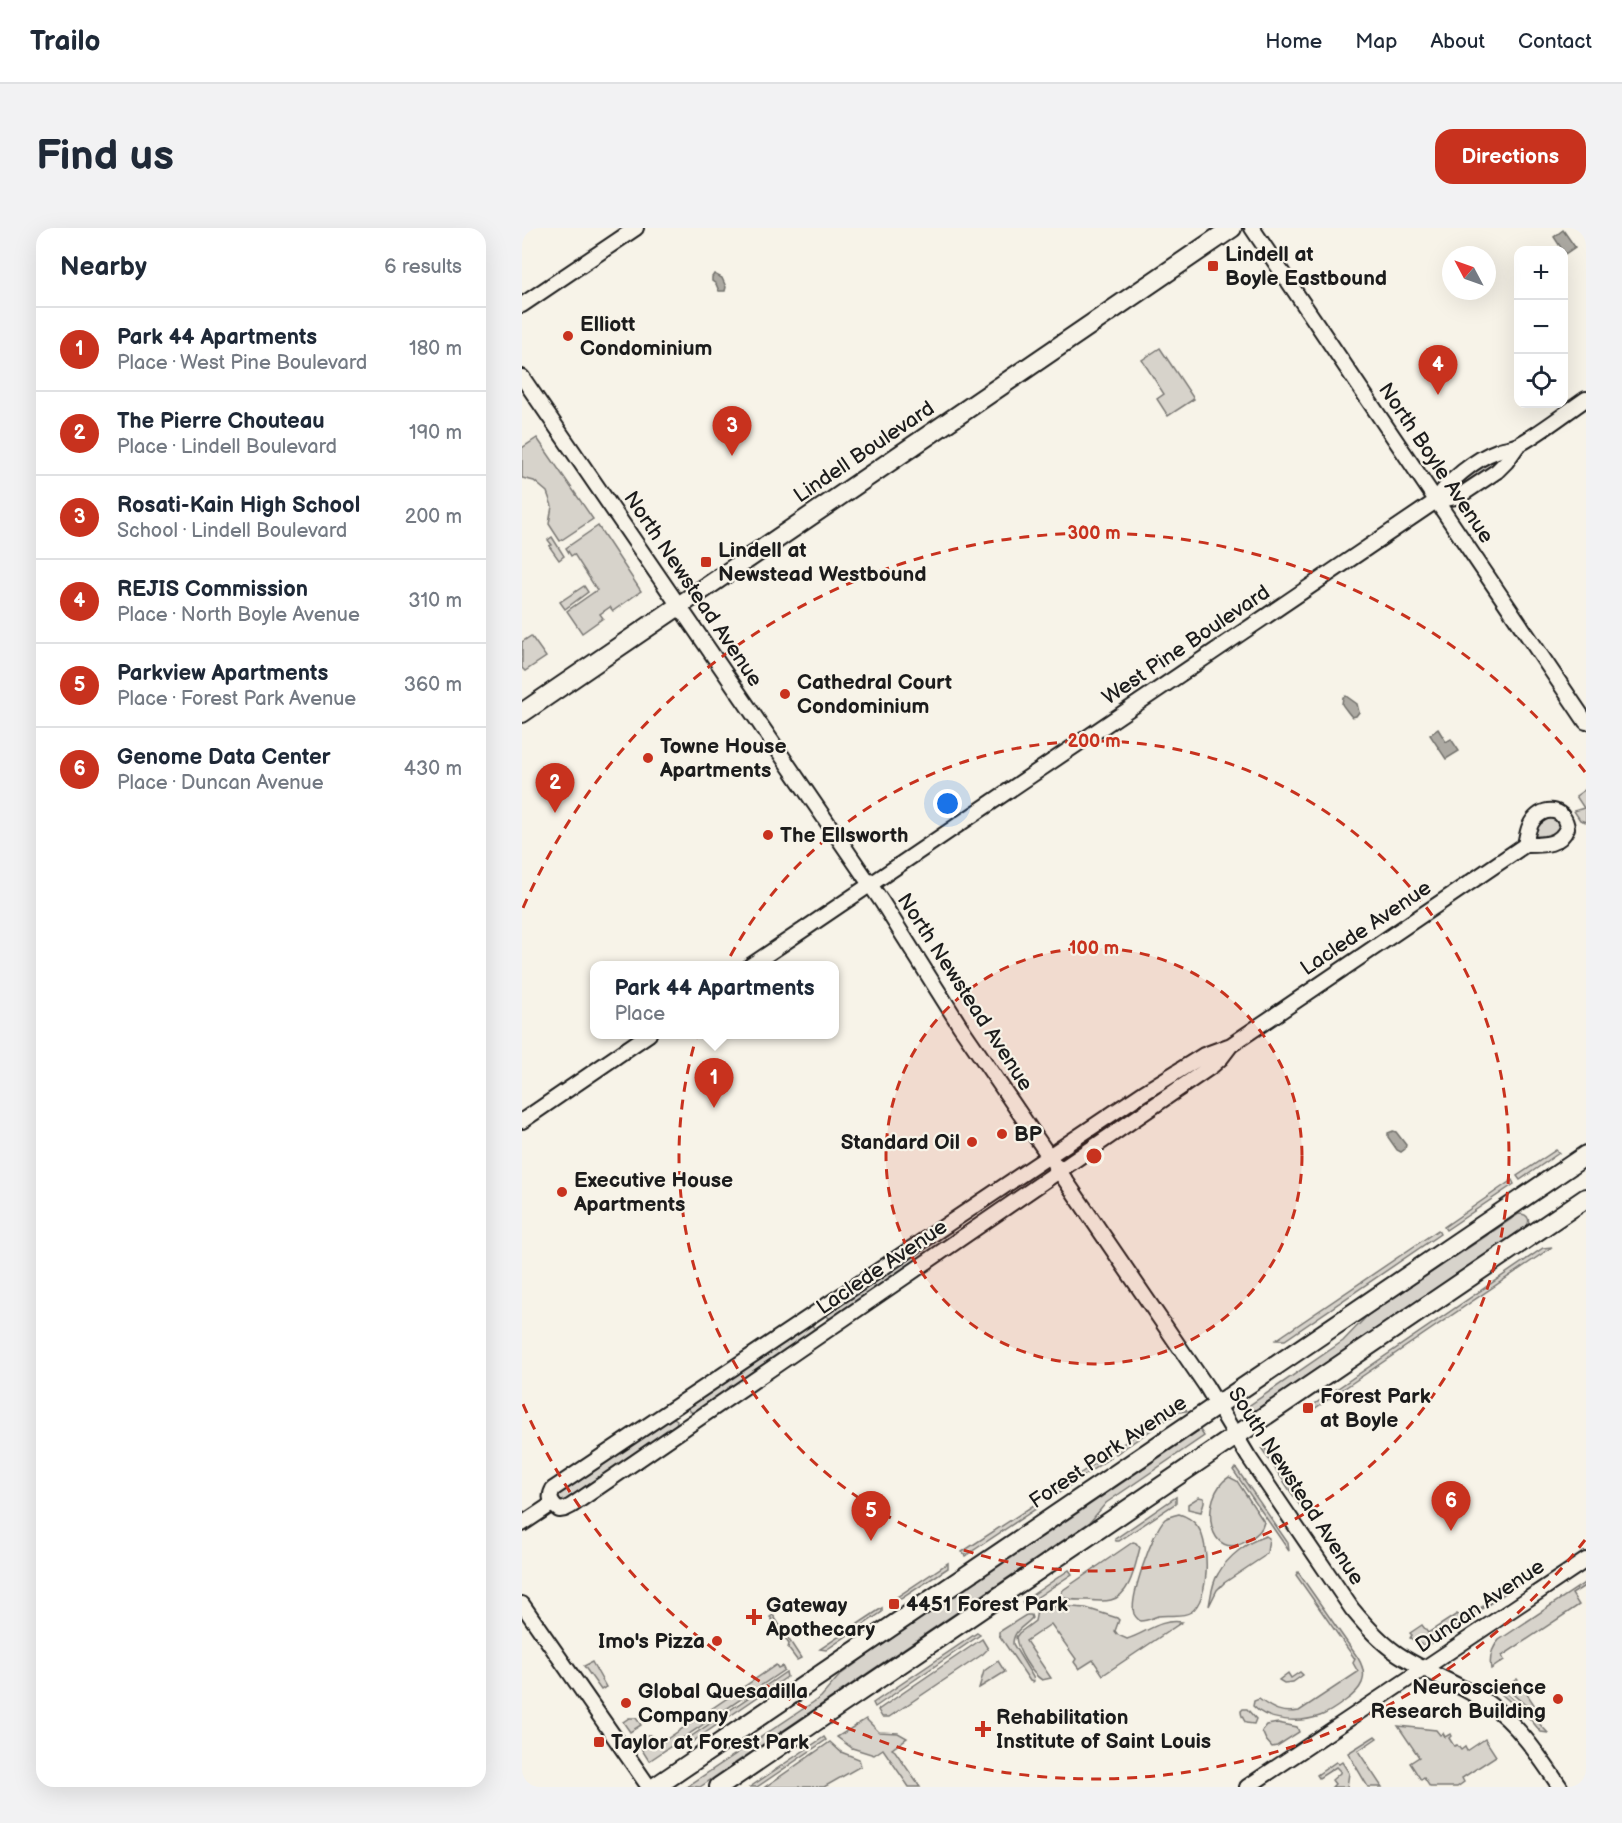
<!DOCTYPE html>
<html lang="en">
<head>
<meta charset="utf-8">
<style>
  body { margin:0; font-family:"Balsamiq Sans",sans-serif; background:#f2f2f3; color:#1f2937 }
  .controls { position:absolute; right:18px; top:18px; display:grid; overflow:hidden; border-radius:12px; box-shadow:0 6px 24px #0002 }
  .controls button { width:54px; height:54px; display:grid; place-items:center; padding:0; border:0; border-bottom:2px solid #e0e1e3; background:#fff; color:#1f2937; font:30px sans-serif }
  .compass { position:absolute; left:920px; top:18px; width:54px; height:54px; border-radius:50%; background:#fff; box-shadow:0 6px 24px #0002; rotate:311deg }
  .you { position:absolute; left:426px; top:576px; width:21px; height:21px; margin:-15px; border:4px solid #fff; border-radius:50%; background:#1a73e8; box-shadow:0 0 0 9px #1a73e833 }
  .badge { display:grid; place-items:center; width:39px; height:39px; border-radius:50%; background:#c8321e; color:#fff; font-size:20px; font-weight:700 }
  .pin { position:absolute; translate:-50% -50px; filter:drop-shadow(0 2px 3px #0008) }
  .pin::after { content:''; position:absolute; top:32px; width:21px; height:18px; background:inherit; clip-path:polygon(0 0,100% 0,50% 100%) }
  .popup { position:absolute; left:68px; top:733px; width:249px; height:78px; box-sizing:border-box; display:grid; place-content:center; border-radius:12px; background:#fff; filter:drop-shadow(0 2px 4px #0005); font-size:20px; white-space:nowrap; color:#747a83 }
  .popup b { font-size:22px; color:#1f2937 }
  .popup::after { content:''; position:absolute; left:50%; top:100%; margin-left:-12px; border:12px solid transparent; border-top-color:#fff }
  .list { margin:0; padding:0; list-style:none }
  h2 { display:flex; justify-content:space-between; align-items:center; height:78px; margin:0; padding:0 24px; font-size:26px }
  h2 small { font-size:20px; font-weight:400; color:#747a83 }
  .list li { display:grid; grid-template-columns:39px 1fr auto; gap:18px; align-items:center; box-sizing:border-box; height:84px; padding:0 24px; border-top:2px solid #e0e1e3 }
  .list b { display:block; font-size:22px; white-space:nowrap }
  .list p { margin:0; font-size:20px; white-space:nowrap; color:#747a83 }
  .list em { font-size:20px; font-style:normal; color:#747a83 }
  .icon { flex:none; width:33px; height:33px; fill:none; stroke:currentColor; stroke-width:2; stroke-linecap:round; stroke-linejoin:round }
  .map { position:relative; flex:none; width:1064px; height:1559px; overflow:hidden; border-radius:18px }
  header { display:flex; align-items:center; gap:36px; box-sizing:border-box; height:84px; padding:0 30px; background:#fff; border-bottom:2px solid #e0e1e3 }
  header strong { font-size:28px }
  nav { display:flex; gap:33px; margin-inline-start:auto; font-size:21px }
  .intro { display:flex; align-items:center; justify-content:space-between; box-sizing:border-box; height:144px; padding:0 36px }
  h1 { margin:0; font-size:42px }
  .button { padding:15px 27px; border-radius:18px; background:#c8321e; color:#fff; font-size:21px; font-weight:700 }
  main { display:flex; gap:36px; padding:0 36px }
  aside { flex:1; background:#fff; border-radius:18px; box-shadow:0 6px 24px #0002 }
  .map>svg:first-child { display:block }
</style>
</head>
<body>
<header>
<strong>Trailo</strong>
<nav><a>Home</a><a>Map</a><a>About</a><a>Contact</a></nav>
</header>
<div class="intro"><h1>Find us</h1><a class="button">Directions</a></div>
<main>
<aside>
<h2>Nearby<small>6 results</small></h2>
<ul class="list">
<li><span class="badge">1</span><div><b>Park 44 Apartments</b><p>Place · West Pine Boulevard</p></div><em>180 m</em></li>
<li><span class="badge">2</span><div><b>The Pierre Chouteau</b><p>Place · Lindell Boulevard</p></div><em>190 m</em></li>
<li><span class="badge">3</span><div><b>Rosati-Kain High School</b><p>School · Lindell Boulevard</p></div><em>200 m</em></li>
<li><span class="badge">4</span><div><b>REJIS Commission</b><p>Place · North Boyle Avenue</p></div><em>310 m</em></li>
<li><span class="badge">5</span><div><b>Parkview Apartments</b><p>Place · Forest Park Avenue</p></div><em>360 m</em></li>
<li><span class="badge">6</span><div><b>Genome Data Center</b><p>Place · Duncan Avenue</p></div><em>430 m</em></li>
</ul>
</aside>
<div class="map">
<svg width="1064" height="1559" viewBox="0 0 1064 1559">
  <rect width="100%" height="100%" fill="#f7f3e8"/>
  <filter id="ink" filterUnits="userSpaceOnUse"><feTurbulence type="fractalNoise" baseFrequency=".0167" numOctaves="2"/><feDisplacementMap in="SourceGraphic" scale="12" xChannelSelector="R" yChannelSelector="G"/><feConvolveMatrix kernelMatrix="1 2 1 2 8 2 1 2 1" color-interpolation-filters="sRGB"/></filter>
  <g filter="url(#ink)">
    <g fill="#d7d3cb" stroke="#7a7874" stroke-width="1.5">
      <polygon points="638,120 672,171 646,188 635,171 642,166 620,132"/>
      <polygon points="15,210 71,291 38,313 27,296 30,278 25,264 12,253 0,250 0,220"/>
      <polygon points="969,232 972,237 939,260 935,260 934,254"/>
      <polygon points="76,298 119,363 91,383 88,379 78,386 81,390 60,405 45,383 75,362 52,326 49,328 44,320"/>
      <polygon points="30,309 42,328 37,332 27,318 30,317 26,312"/>
      <polygon points="62,358 66,364 43,381 38,374"/>
      <polygon points="9,408 24,429 3,443 0,440 0,414"/>
      <polygon points="1064,561 1064,594 1058,592 1052,583 1062,580 1054,568"/>
      <polygon points="1026,587 1037,592 1039,602 1030,609 1015,611 1012,604 1016,594"/>
      <polygon points="1034,922 1037,925 998,952 995,948"/>
      <polygon points="510,947 513,950 512,952 488,968 484,968 482,966"/>
      <polygon points="990,952 992,956 924,1002 922,999"/>
      <path d="M997 986C1007 986 1010 994 1002 1001L729 1185 725 1179 821 1113 846 1087Z"/>
      <polygon points="426,1001 432,1007 309,1092 304,1087 304,1084"/>
      <polygon points="916,1002 918,1006 763,1112 754,1112"/>
      <polygon points="1030,1019 789,1183 787,1180 1021,1020"/>
      <polygon points="288,1095 293,1101 292,1104 172,1186 167,1182 166,1176"/>
      <polygon points="660,1175 665,1183 657,1184 639,1195 637,1191"/>
      <polygon points="149,1188 155,1192 154,1198 45,1273 39,1274 37,1271 36,1265"/>
      <polygon points="633,1194 635,1198 594,1226 592,1222"/>
      <polygon points="678,1202 682,1208 584,1275 568,1294 178,1559 166,1558 299,1469 318,1447 343,1429"/>
      <polygon points="742,1219 784,1279 784,1281 781,1282 740,1221"/>
      <polygon points="587,1226 589,1229 534,1267 529,1265"/>
      <polygon points="714,1240 766,1315 767,1323 711,1242"/>
      <path d="M707 1249 715 1253 742 1294C740 1303 735 1306 728 1311 685 1340 676 1268 707 1249Z"/>
      <polygon points="654,1269 654,1275 597,1313 594,1313 593,1311"/>
      <polygon points="677,1269 682,1270 682,1274 679,1284 666,1281 666,1276"/>
      <polygon points="515,1275 515,1280 443,1328 440,1324"/>
      <path d="M657 1286C664 1288 671 1292 676 1299 688 1316 688 1371 669 1384 660 1390 646 1386 636 1388 630 1390 625 1393 618 1393 615 1390 614 1390 612 1386 607 1371 631 1302 643 1291 646 1289 653 1287 657 1286Z"/>
      <path d="M744 1308 747 1310 745 1325 741 1329 702 1355 695 1362 687 1378C689 1368 690 1355 696 1346 706 1328 725 1314 744 1308Z"/>
      <path d="M611 1314 614 1315 618 1320C613 1337 609 1367 589 1372 582 1374 573 1373 566 1372 557 1372 546 1373 538 1368L541 1362Z"/>
      <polygon points="426,1335 426,1340 379,1371 375,1369"/>
      <polygon points="547,1342 550,1346 502,1378 500,1374"/>
      <path d="M776 1344 836 1430C848 1450 839 1462 823 1473 815 1479 807 1485 798 1488 778 1495 746 1494 731 1478L732 1473 737 1471C750 1481 760 1486 777 1483L836 1444 831 1435 833 1431 774 1347Z"/>
      <path d="M1003 1350 1005 1351 923 1405C908 1417 905 1422 888 1410L890 1407 888 1405 900 1397 906 1405 935 1386 940 1392Z"/>
      <path d="M1064 1354V1357L1050 1366 1057 1377 980 1428 982 1432 969 1441C967 1430 969 1421 977 1412Z"/>
      <path d="M536 1378 564 1380 595 1390 597 1392 593 1403 596 1407 605 1411C625 1405 636 1391 660 1394L581 1447 571 1432 557 1441 552 1434 554 1431 529 1396 504 1413 529 1450 520 1452C509 1445 495 1422 494 1409L497 1405 513 1393 515 1383Z"/>
      <polygon points="360,1380 360,1384 304,1422 298,1421"/>
      <polygon points="251,1387 279,1430 275,1432 266,1420 267,1416 249,1390 248,1389"/>
      <path d="M504 1387H509L510 1390C502 1399 491 1402 491 1416L511 1449 512 1453 511 1454 508 1453 477 1407V1404Z"/>
      <polygon points="455,1405 458,1407 353,1479 351,1475"/>
      <polygon points="460,1411 466,1421 461,1426 367,1489 360,1489 356,1482"/>
      <polygon points="476,1433 483,1444 457,1460 462,1443"/>
      <polygon points="70,1434 84,1459 79,1462 62,1438"/>
      <polygon points="254,1437 256,1440 260,1438 262,1442 127,1533 115,1514 125,1507 128,1507 136,1517"/>
      <polygon points="264,1444 265,1449 167,1516 164,1512"/>
      <polygon points="778,1444 781,1447 771,1454 762,1455 757,1452 766,1445 769,1450"/>
      <polygon points="995,1451 1021,1490 1019,1491 983,1459"/>
      <polygon points="979,1461 1008,1486 1026,1505 1019,1504 1008,1491 978,1465"/>
      <path d="M721 1481H725L734 1491 732 1496 724 1495C721 1491 719 1488 719 1483Z"/>
      <polygon points="107,1490 114,1490 119,1497 108,1504 101,1494"/>
      <polygon points="344,1491 357,1504 376,1505 385,1510 370,1521 373,1523 398,1559 387,1559 361,1521 352,1527 330,1520 315,1509"/>
      <polygon points="756,1495 775,1499 777,1504 755,1518 750,1519 744,1512 740,1503 745,1497"/>
      <polygon points="876,1498 914,1502 918,1507 921,1505 923,1509 928,1506 929,1508 927,1510 932,1518 935,1517 939,1522 943,1519 945,1523 963,1511 974,1528 940,1550 942,1554 935,1559 908,1559 902,1550 899,1552 888,1535 897,1529"/>
      <polygon points="853,1508 855,1510 836,1523 860,1559 846,1559 826,1525"/>
      <polygon points="302,1509 304,1512 235,1559 228,1559"/>
      <polygon points="308,1514 319,1524 337,1531 339,1538 302,1559 243,1559"/>
      <polygon points="814,1534 817,1536 820,1534 827,1545 825,1559 810,1559 813,1556 810,1552 818,1545 818,1543 814,1539 797,1550 795,1547"/>
    </g>
    <g fill="#aca9a2" stroke="#72716c" stroke-width="1.5">
      <polygon points="1041,2 1053,19 1043,26 1032,9"/>
      <polygon points="192,46 200,50 204,59 203,63 197,63 194,56 190,53 190,49"/>
      <path d="M824 468 835 476 837 484 834 488 830 489C828 487 821 478 820 476L821 469Z"/>
      <polygon points="916,501 924,514 929,511 937,523 924,531 908,507"/>
      <polygon points="871,903 874,904 884,917 883,921 879,924 875,922 866,909 866,905"/>
    </g>
    <g fill="none" stroke-linecap="round" stroke-linejoin="round">
      <g stroke="#1c1c1c" stroke-width="18">
        <g id="minor">
          <polyline points="730,0 1064,494"/>
          <polyline points="0,77 114,0"/>
          <path d="M0 149 360 674 438 798 684 1158 726 1228 830 1381C844 1398 858 1414 876 1426 905 1445 938 1456 966 1475 997 1497 1017 1528 1038 1559"/>
          <path d="M914 273C924 254 955 230 975 223 982 220 991 220 998 216 1021 203 1042 186 1064 171"/>
          <polyline points="228,738 914,273 934,269 942,265 975,243 984,234 996,217"/>
          <path d="M709 817 699 830 690 838 49 1278 43 1281 37 1282C29 1276 26 1270 31 1261L621 865 682 827 709 817 1003 617C1020 617 1038 618 1045 600 1043 582 1026 577 1013 590 1006 597 1005 608 1003 617"/>
          <polyline points="0,893 127,806"/>
          <polyline points="0,1296 30,1276"/>
          <polyline points="0,1376 127,1559"/>
          <polyline points="725,1559 1064,1332"/>
        </g>
      </g>
      <g stroke="#1c1c1c" stroke-width="22">
        <g id="major">
          <polyline points="0,485 710,0"/>
          <polyline points="133,1559 1064,927"/>
          <polyline points="197,1559 1064,970"/>
        </g>
      </g>
      <use href="#minor" stroke="#f7f3e8" stroke-width="14"/>
      <use href="#major" stroke="#f7f3e8" stroke-width="18"/>
    </g>
  </g>
  <circle cx="572" cy="928" r="208" fill="#c8321e" fill-opacity=".12"/>
  <g fill="none" stroke="#c8321e" stroke-width="3" stroke-dasharray="10 8">
    <circle cx="572" cy="928" r="208"/>
    <circle cx="572" cy="928" r="415"/>
    <path d="M1063 1312A623 623 0 0 1 1 1176M1 680A623 623 0 0 1 1063 544"/>
  </g>
  <g fill="#c8321e" stroke="#f7f3e8" stroke-width="2">
    <rect x="685" y="32" width="12" height="12" rx="3"/>
    <circle cx="46" cy="108" r="6"/>
    <rect x="178" y="328" width="12" height="12" rx="3"/>
    <circle cx="263" cy="466" r="6"/>
    <circle cx="126" cy="530" r="6"/>
    <circle cx="246" cy="607" r="6"/>
    <circle cx="480" cy="906" r="6"/>
    <circle cx="450" cy="914" r="6"/>
    <circle cx="40" cy="964" r="6"/>
    <rect x="780" y="1174" width="12" height="12" rx="3"/>
    <rect x="366" y="1370" width="12" height="12" rx="3"/>
    <path d="M229 1380h6v6h6v6h-6v6h-6v-6h-6v-6h6z"/>
    <circle cx="195" cy="1413" r="6"/>
    <circle cx="1036" cy="1471" r="6"/>
    <circle cx="104" cy="1475" r="6"/>
    <path d="M458 1492h6v6h6v6h-6v6h-6v-6h-6v-6h6z"/>
    <rect x="71" y="1508" width="12" height="12" rx="3"/>
  </g>
  <g text-anchor="middle" dominant-baseline="central" stroke-width="4.5" stroke-linejoin="round" paint-order="stroke">
    <g font-size="21" font-weight="bold" fill="#1c1c1c" stroke="#f7f3e8" text-anchor="start">
      <text x="703" y="26">Lindell at<tspan x="703" dy="24">Boyle Eastbound</tspan></text>
      <text x="58" y="96">Elliott<tspan x="58" dy="24">Condominium</tspan></text>
      <text x="196" y="322">Lindell at<tspan x="196" dy="24">Newstead Westbound</tspan></text>
      <text x="275" y="454">Cathedral Court<tspan x="275" dy="24">Condominium</tspan></text>
      <text x="138" y="518">Towne House<tspan x="138" dy="24">Apartments</tspan></text>
      <text x="258" y="607">The Ellsworth</text>
      <text x="492" y="906">BP</text>
      <text x="438" y="914" text-anchor="end">Standard Oil</text>
      <text x="52" y="952">Executive House<tspan x="52" dy="24">Apartments</tspan></text>
      <text x="798" y="1168">Forest Park<tspan x="798" dy="24">at Boyle</tspan></text>
      <text x="384" y="1376">4451 Forest Park</text>
      <text x="244" y="1377">Gateway<tspan x="244" dy="24">Apothecary</tspan></text>
      <text x="183" y="1413" text-anchor="end">Imo's Pizza</text>
      <text x="1024" y="1459" text-anchor="end">Neuroscience<tspan x="1024" dy="24">Research Building</tspan></text>
      <text x="116" y="1463">Global Quesadilla<tspan x="116" dy="24">Company</tspan></text>
      <text x="474" y="1489">Rehabilitation<tspan x="474" dy="24">Institute of Saint Louis</tspan></text>
      <text x="89" y="1514">Taylor at Forest Park</text>
    </g>
    <g font-size="21" fill="#1c1c1c" stroke="#f7f3e8">
      <text transform="translate(342 224) rotate(-34)">Lindell Boulevard</text>
      <text transform="translate(914 235) rotate(56)">North Boyle Avenue</text>
      <text transform="translate(171 361) rotate(56)">North Newstead Avenue</text>
      <text transform="translate(664 417) rotate(-34)">West Pine Boulevard</text>
      <text transform="translate(844 700) rotate(-34)">Laclede Avenue</text>
      <text transform="translate(443 764) rotate(57)">North Newstead Avenue</text>
      <text transform="translate(360 1039) rotate(-34)">Laclede Avenue</text>
      <text transform="translate(586 1224) rotate(-34)">Forest Park Avenue</text>
      <text transform="translate(774 1258) rotate(57)">South Newstead Avenue</text>
      <text transform="translate(958 1378) rotate(-34)">Duncan Avenue</text>
    </g>
  </g>
  <circle cx="572" cy="928" r="9" fill="#c8321e" stroke="#f7f3e8" stroke-width="3"/>
  <g font-size="18" text-anchor="middle" font-weight="bold" fill="#c8321e" stroke="#f7f3e8" stroke-width="4.5" stroke-linejoin="round" paint-order="stroke">
    <text x="572" y="311">300 m</text>
    <text x="572" y="519">200 m</text>
    <text x="572" y="726">100 m</text>
  </g>
</svg>
<div class="controls">
<button>+</button>
<button>−</button>
<button><svg class="icon" aria-label="locate" viewBox="0 0 24 24"><circle cx="12" cy="12" r="6"/><path d="M12 2v4M12 18v4M2 12h4M18 12h4"/></svg></button>
</div>
<svg class="compass" viewBox="-18 -18 36 36"><path d="M0-13l5 13h-10z" fill="#e53935"/><path d="M0 13l5-13h-10z" fill="#747a83"/></svg>
<div class="you"></div>
<div class="pin badge" style="left:192px;top:880px">1</div>
<div class="popup"><b>Park 44 Apartments</b>Place</div>
<div class="pin badge" style="left:33px;top:585px">2</div>
<div class="pin badge" style="left:210px;top:228px">3</div>
<div class="pin badge" style="left:916px;top:167px">4</div>
<div class="pin badge" style="left:349px;top:1313px">5</div>
<div class="pin badge" style="left:929px;top:1303px">6</div>
</div>
</main>
</body>
</html>
